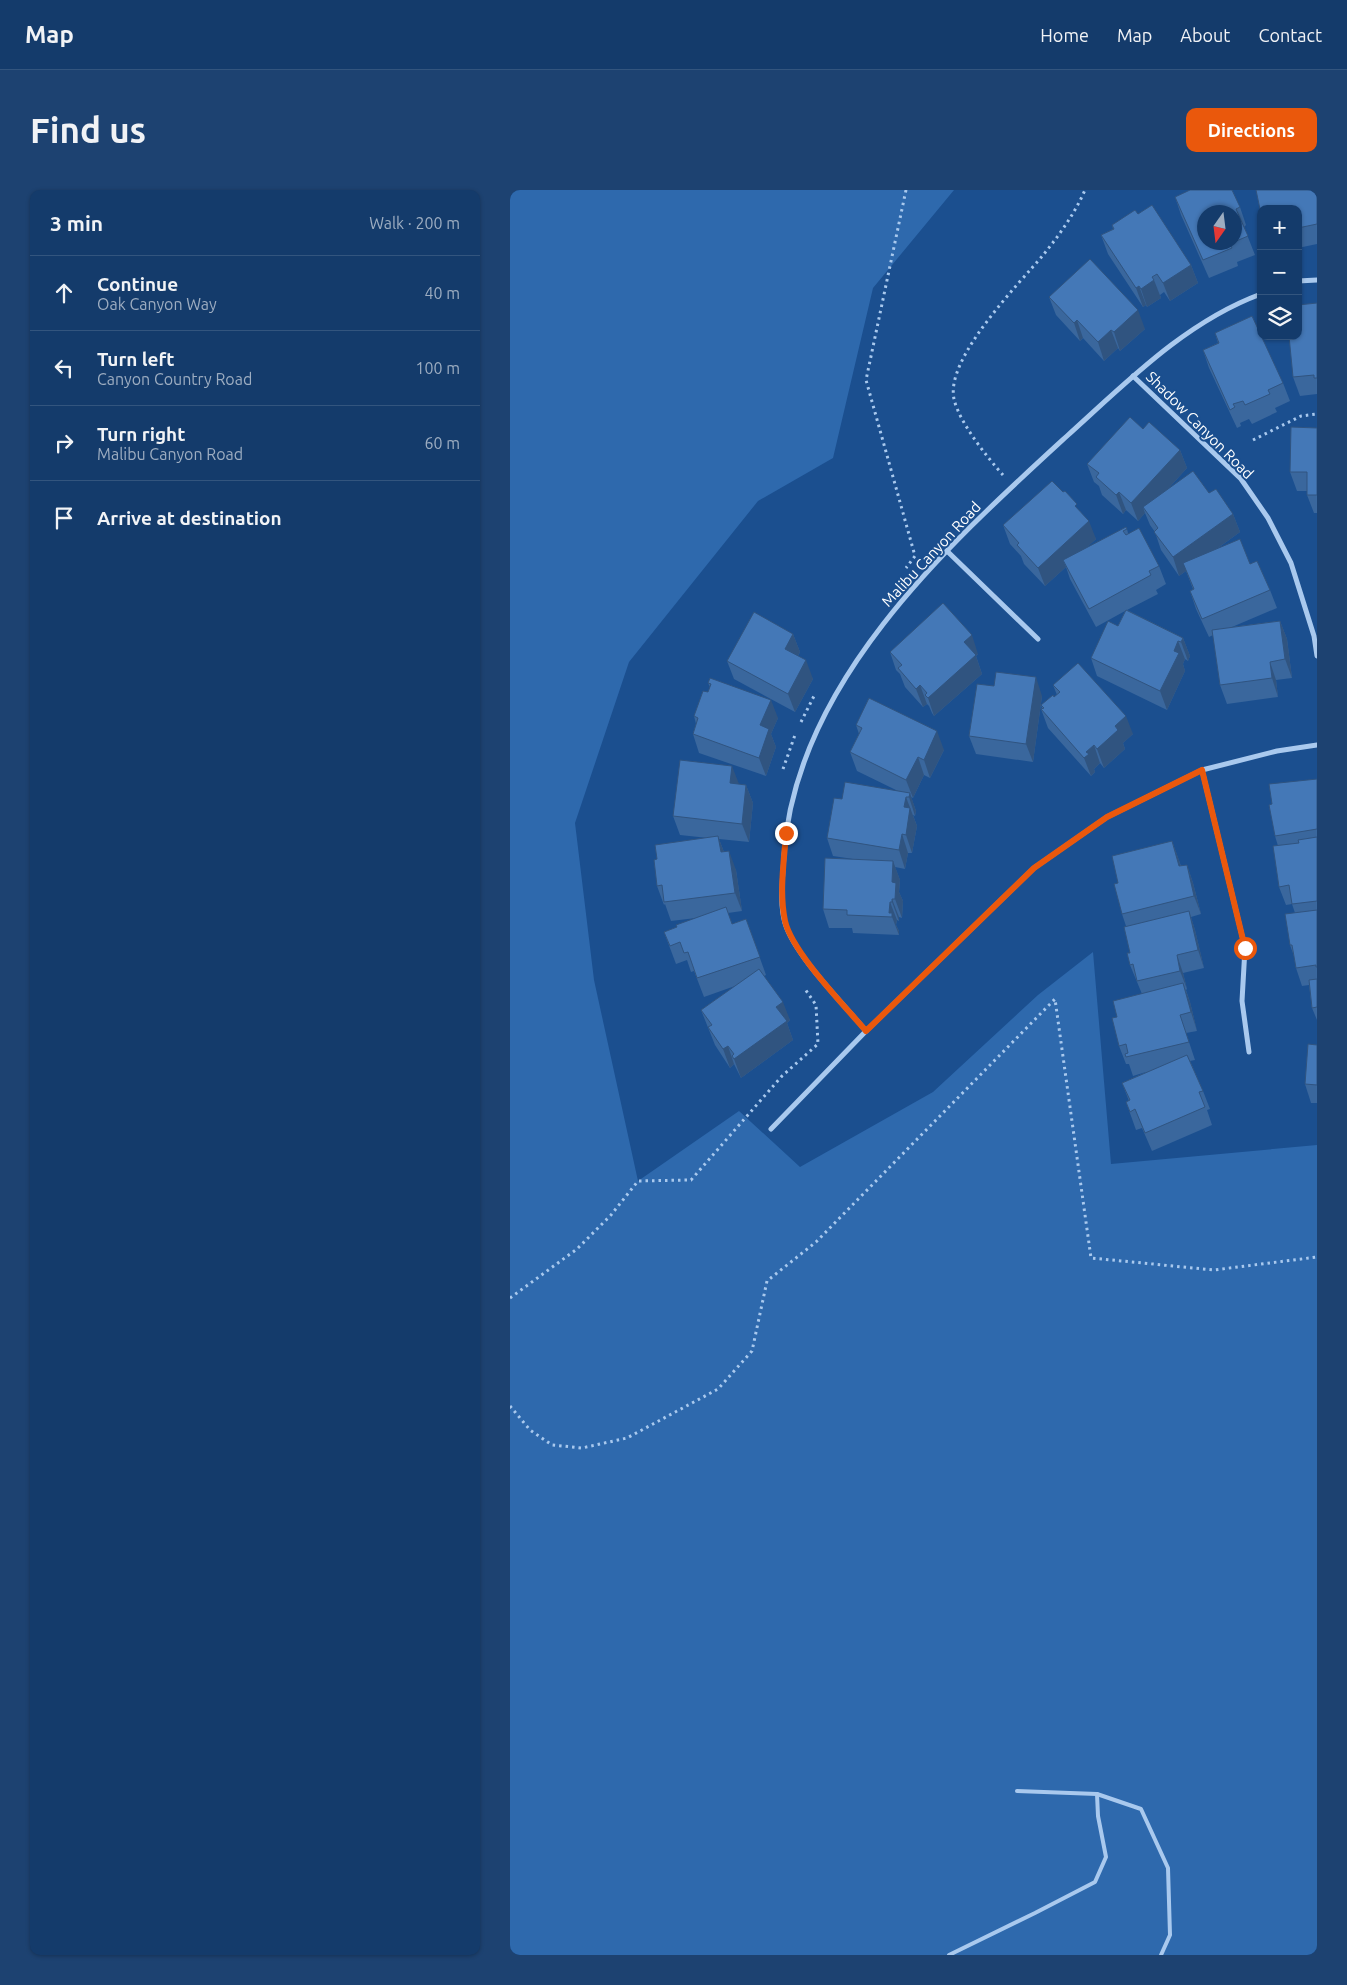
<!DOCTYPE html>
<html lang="en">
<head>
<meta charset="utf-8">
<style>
  body { margin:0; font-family:Ubuntu,sans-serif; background:#1d4271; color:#f1f3f6 }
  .controls { position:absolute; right:15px; top:15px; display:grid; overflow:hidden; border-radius:10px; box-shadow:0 1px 4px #0004 }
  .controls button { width:45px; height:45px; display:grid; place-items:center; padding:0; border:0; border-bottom:1px solid #33557e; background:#143b6b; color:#f1f3f6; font:25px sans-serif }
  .compass { position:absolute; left:687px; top:15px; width:45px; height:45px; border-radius:50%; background:#143b6b; box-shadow:0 1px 4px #0004; rotate:194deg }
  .stop { position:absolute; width:15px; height:15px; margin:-11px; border:4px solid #ea580c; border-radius:50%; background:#fff }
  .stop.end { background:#ea580c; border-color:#fff; box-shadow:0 1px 5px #0008 }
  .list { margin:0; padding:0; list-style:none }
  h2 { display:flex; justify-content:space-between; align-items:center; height:65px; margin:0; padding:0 20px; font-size:21px }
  h2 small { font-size:16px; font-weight:400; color:#9dadc1 }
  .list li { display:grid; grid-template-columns:32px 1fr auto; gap:15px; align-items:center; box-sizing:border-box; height:75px; padding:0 20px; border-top:1px solid #33557e }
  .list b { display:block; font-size:19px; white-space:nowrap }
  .list p { margin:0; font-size:16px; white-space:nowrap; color:#9dadc1 }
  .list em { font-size:16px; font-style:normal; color:#9dadc1 }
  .icon { flex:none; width:28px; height:28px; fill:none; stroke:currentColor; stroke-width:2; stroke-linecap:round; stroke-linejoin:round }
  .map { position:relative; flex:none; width:807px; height:1765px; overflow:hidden; border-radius:10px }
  header { display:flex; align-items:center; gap:30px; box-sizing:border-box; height:70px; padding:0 25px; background:#143b6b; border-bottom:1px solid #33557e }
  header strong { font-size:24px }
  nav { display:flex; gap:28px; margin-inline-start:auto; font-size:18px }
  .intro { display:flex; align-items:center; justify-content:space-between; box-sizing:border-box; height:120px; padding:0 30px }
  h1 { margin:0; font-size:35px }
  .button { padding:12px 22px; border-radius:10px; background:#ea580c; color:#fff; font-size:18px; font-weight:700 }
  main { display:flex; gap:30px; padding:0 30px }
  aside { flex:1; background:#143b6b; border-radius:10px; box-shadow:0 1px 4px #0004 }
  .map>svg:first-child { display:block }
</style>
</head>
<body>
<header>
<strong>Map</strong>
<nav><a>Home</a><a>Map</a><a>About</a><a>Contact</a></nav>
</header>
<div class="intro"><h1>Find us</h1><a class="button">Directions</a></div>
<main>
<aside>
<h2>3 min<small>Walk · 200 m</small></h2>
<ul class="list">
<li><svg class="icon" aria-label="ahead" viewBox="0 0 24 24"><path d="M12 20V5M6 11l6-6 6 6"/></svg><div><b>Continue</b><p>Oak Canyon Way</p></div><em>40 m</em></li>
<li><svg class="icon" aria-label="left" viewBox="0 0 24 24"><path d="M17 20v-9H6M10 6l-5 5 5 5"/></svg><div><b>Turn left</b><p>Canyon Country Road</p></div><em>100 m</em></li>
<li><svg class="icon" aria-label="right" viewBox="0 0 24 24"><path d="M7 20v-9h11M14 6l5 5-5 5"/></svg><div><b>Turn right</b><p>Malibu Canyon Road</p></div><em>60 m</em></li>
<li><svg class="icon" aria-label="arrive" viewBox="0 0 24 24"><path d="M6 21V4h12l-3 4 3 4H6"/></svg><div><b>Arrive at destination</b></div></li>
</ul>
</aside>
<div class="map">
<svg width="807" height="1765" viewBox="0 0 807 1765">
  <rect width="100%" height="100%" fill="#1b4f8f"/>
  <polygon fill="#2e69ad" points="0,0 444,0 363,98 323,268 248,311 119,472 65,633 84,790 128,991 229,921 290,977 423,902 528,805 583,762 601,974 807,955 807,1765 0,1765"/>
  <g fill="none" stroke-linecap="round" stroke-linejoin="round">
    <g stroke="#a9c9ee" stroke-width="3" stroke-dasharray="2.5 4" stroke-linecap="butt">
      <polyline points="396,0 356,190 405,366 396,378"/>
      <polyline points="743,250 791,226 807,224"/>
      <path d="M493 285C477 267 449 232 444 209 435 168 509 94 534 64 550 44 565 23 575 0"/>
      <polyline points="291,532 305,504"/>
      <polyline points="273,579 285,545"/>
      <polyline points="0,1108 67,1059 101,1025 128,991 181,990 272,886 308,854 306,815 295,799"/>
      <polyline points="0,1216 20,1240 42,1255 72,1258 117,1248 208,1199 242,1161 257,1091 306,1052 545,809 581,1068 704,1080 807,1067"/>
    </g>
    <g stroke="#a9c9ee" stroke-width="4">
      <polyline points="507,1601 587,1604 631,1619 658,1678 660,1745 651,1765"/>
      <polyline points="439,1765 525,1723 585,1692 596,1667 588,1626 587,1604"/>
    </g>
    <g stroke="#a9c9ee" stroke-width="5">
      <polyline points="788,91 807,90"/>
      <polyline points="623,186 731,289 758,328 781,373 804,446 807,466"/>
      <polyline points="437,361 528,449"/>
      <polyline points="692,580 735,758 732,811 739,862"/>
      <path d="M356 841C333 813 285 766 275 733 269 712 273 687 274 665 285 493 438 355 557 246 616 193 675 132 751 104"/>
      <polyline points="261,939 356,841 524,678 597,627 692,580 767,561 807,555"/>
    </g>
  </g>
  <g fill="#3a679d" fill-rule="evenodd">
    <polygon points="807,0 807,54 788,58 788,19"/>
    <path d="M665 7 730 17 736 35 734 37 745 65 727 72 728 76 699 88 671 25ZM724 22V52H694Z"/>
    <polygon points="628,24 681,75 688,93 660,111 654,102 650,105 651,108 637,117 636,115 633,117 598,64 591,45 603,39 602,35"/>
    <polygon points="539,107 635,139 610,161 608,158 594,171 573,148 570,151 546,125"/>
    <polygon points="807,113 807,204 790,206 783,187"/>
    <polygon points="705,143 773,193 780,211 765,218 767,222 742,234 739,229 730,233 731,236 727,238 699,178 693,160 708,153"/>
    <polygon points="807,238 807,323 804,323 797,305 797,301 787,301 780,282"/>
    <polygon points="633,239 670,260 677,278 657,300 699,303 723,324 730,342 708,358 740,374 760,400 767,418 722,437 770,431 777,449 782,488 766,490 768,507 717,514 710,495 703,445 699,447 686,419 680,401 683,399 676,381 669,386 651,360 645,342 640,335 635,323 628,331 616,320 613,324 592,305 589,296 584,292 577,274"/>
    <polygon points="570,321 586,349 576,358 617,339 618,343 649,376 656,394 646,400 648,404 617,420 673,448 680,466 678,471 675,469 673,474 675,481 657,520 587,486 581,468 608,436 615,421 586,437 560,389 556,377 535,396 514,374 511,366 500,354 493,335"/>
    <polygon points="283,444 290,462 288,466 303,489 285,522 224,489 217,471"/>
    <polygon points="380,462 468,464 466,466 472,484 424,526 422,523 419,516 417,514 413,517 395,497 390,484 386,480"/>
    <polygon points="198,493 268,528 261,544 266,557 256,586 189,563 183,544 186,534 184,526 198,502 200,497"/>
    <polygon points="543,495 623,544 613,553 615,559 594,578 590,573 584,579 585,582 581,586 538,538 531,519 532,518 531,515 547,505"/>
    <polygon points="484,496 532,506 523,572 466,564 459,546"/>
    <polygon points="346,535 434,560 420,588 414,585 403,608 401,607 406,621 405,626 403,625 407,636 402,663 398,663 395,679 385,677 390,690 389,702 393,711 392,728 389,727 389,731 387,730 386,735 389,741 389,745 343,743 342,738 319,738 313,719 343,669 323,666 317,648 332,609 388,601 347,581 340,562 349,544"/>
    <polygon points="807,589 807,830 802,818 799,795 792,796 786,778 784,766 780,755 785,723 782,714 776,715 769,697 768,656 765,646 762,614"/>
    <polygon points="229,594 236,595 243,613 239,652 209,649 214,662 226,680 232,721 218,723 222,734 236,729 256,785 254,786 280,830 277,833 283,850 231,888 224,874 220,878 205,855 191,820 225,796 194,807 184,781 181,782 177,770 166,774 154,742 167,737 186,728 161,731 155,714 154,715 147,696 147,669 198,648 170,645 163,626"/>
    <polygon points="662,651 671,676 677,675 683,693 691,724 681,727 685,740 694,778 673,783 677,799 676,800 680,812 687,841 676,843 685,870 680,871 693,901 700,919 697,920 702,935 642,961 632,938 626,940 616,912 619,911 612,893 636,882 623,886 619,874 616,874 609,856 607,827 632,804 620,775 620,763 616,736 612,724 608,693"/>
    <polygon points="807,855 807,913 801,913 795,894"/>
  </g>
  <g fill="#305480">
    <polygon points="681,75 688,93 660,111 653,93"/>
    <polygon points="644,90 651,108 637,117 631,99"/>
    <polygon points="629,96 636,115 633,117 626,98"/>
    <polygon points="628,120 635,139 610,161 604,142"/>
    <polygon points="567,130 573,148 570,151 564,133"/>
    <polygon points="601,140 608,158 594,171 588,152"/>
    <polygon points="670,260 677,278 637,322 633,317 635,323 628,331 621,313"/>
    <polygon points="609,302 616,320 613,324 606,305"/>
    <polygon points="723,324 730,342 676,381 673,373 676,381 669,386 663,367"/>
    <polygon points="579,331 586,349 557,376 553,370 556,377 535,396 528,378"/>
    <polygon points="770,431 777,449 782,488 775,469"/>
    <polygon points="283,444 290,462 282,477 275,459"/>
    <polygon points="462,445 468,464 466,466 472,484 424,526 418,508 454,452"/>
    <polygon points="673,448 680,466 678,471 671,452"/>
    <polygon points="668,451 675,469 673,474 675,481 657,520 650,501 664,461"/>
    <polygon points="296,470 303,489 285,522 278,504"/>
    <polygon points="760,472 766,490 768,507 762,488"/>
    <polygon points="526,487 532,506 523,572 516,554"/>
    <polygon points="410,495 417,514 413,517 406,499"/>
    <polygon points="261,510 268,528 261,544 266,557 256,586 249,568 250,535"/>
    <polygon points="616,526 623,544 613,553 615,559 594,578 587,559 605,536"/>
    <polygon points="427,541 434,560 420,588 414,570"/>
    <polygon points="584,555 590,573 584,579 585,582 581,586 574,568 576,562"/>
    <polygon points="408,567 414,585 403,608 396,590"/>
    <polygon points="222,576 229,594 220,593"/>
    <polygon points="236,595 243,613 239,652 232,634"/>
    <polygon points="400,603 406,621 405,626 399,607"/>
    <polygon points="396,607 407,636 402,663 396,645 394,617"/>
    <polygon points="392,644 398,663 395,679 389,660"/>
    <polygon points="208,646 215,665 211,662"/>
    <polygon points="662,651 669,670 675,695 669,676"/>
    <polygon points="219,661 226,680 232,721 225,703"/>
    <polygon points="383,671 390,690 389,702 393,711 392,728 385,709 382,692"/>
    <polygon points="677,675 683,693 691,724 684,706"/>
    <polygon points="382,709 389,727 389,731 382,712"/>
    <polygon points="380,712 387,730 386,735 389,741 389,745 382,727 379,723"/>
    <polygon points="679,721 685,740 694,778 688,760"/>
    <polygon points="667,765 673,783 677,799 670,781"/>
    <polygon points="673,793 680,812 687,841 681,822"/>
    <polygon points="273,812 280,830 277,833 283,850 231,888 224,869 266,817"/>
    <polygon points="218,856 224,874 220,878 213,859"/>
  </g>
  <g fill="#4478b7" stroke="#305480">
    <polygon points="680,0 722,0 730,17 726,19 738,46 724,52 724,22 694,22 694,52 723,52 720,54 722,58 693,70 665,7"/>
    <polygon points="746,0 806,0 807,5 807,34 788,38 788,19 751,19 751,24"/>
    <polygon points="642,15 681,75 653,93 647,84 642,87 644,90 631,99 629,96 626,98 591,45 604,39 602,35 625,20 628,24"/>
    <polygon points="580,69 628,120 604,142 601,140 588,152 567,130 564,133 539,107"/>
    <polygon points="807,113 807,188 804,188 804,185 783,187 779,146 788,146 788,115"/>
    <polygon points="742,126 773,193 758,200 760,204 735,215 733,211 723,214 725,217 720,220 693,160 709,153 705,143"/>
    <polygon points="620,227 633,239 639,232 670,260 621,313 609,302 606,305 586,287 589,283 577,274"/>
    <polygon points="781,237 807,238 807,305 797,305 797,282 780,282"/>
    <polygon points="683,281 699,303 706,299 723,324 663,367 644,342 648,338 633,317"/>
    <polygon points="542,291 553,302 555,301 567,314 565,316 579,331 528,378 507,355 509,353 493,335"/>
    <polygon points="616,337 617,339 613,341 616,345 629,338 649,376 639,381 641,385 579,419 553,370"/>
    <polygon points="730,349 740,374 747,371 760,400 692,429 680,401 684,399 673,373"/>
    <polygon points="433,413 462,445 454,452 466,465 418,508 415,505 417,503 410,495 406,499 388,478 392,475 380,462"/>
    <polygon points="616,420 673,448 671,452 668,451 664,461 669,463 650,501 581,468 598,431 608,436"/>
    <polygon points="244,422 283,444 275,459 296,470 278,504 217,471"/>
    <polygon points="770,431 775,469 760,472 762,488 710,495 702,440"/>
    <polygon points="568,473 616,526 605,536 608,540 587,559 584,555 576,562 579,564 574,568 531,519 534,518 531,515 543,505 544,507 550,502 543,495"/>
    <polygon points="486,482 526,487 516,554 459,546 467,494 484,496"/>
    <polygon points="200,488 261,510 250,535 259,539 249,568 183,544 188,528 184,526 193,501 198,502 201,494 198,493"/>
    <polygon points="359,508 427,541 414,570 408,567 396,590 340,562 352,538 346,535"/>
    <polygon points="170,570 222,576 220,593 236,595 232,634 163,626"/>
    <polygon points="807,589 807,639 765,646 759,615 762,614 759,594"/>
    <polygon points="335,592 400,603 399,607 396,607 394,617 400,618 396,645 392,644 389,660 317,648 324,608 332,609"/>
    <polygon points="208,646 211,662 219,661 225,703 154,712 152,695 147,696 144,670 147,669 145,655"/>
    <polygon points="807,647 807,711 782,714 779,695 769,697 763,656 789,653 788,650"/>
    <polygon points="662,651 669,676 677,675 684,706 612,724 604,694 608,693 602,666"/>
    <polygon points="315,668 383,671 382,692 386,693 385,709 382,709 382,712 380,712 379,723 382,723 382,727 337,725 337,720 313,719"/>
    <polygon points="216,717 222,734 236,729 250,767 187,788 178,762 174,763 170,752 160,756 154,742 167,737 166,735"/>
    <polygon points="807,720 807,777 806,777 806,775 786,778 782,755 780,755 775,724"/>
    <polygon points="679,721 688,760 667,765 670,781 627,791 623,774 620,775 617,763 620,763 614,737"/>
    <polygon points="249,779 273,812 266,817 277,831 224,869 222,866 224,864 218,856 213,859 198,837 202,835 191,820"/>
    <polygon points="807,789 807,817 802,818 799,790"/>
    <polygon points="673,793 681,822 670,825 679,852 616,867 615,864 618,863 616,854 609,856 602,828 607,827 603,811"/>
    <polygon points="798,854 807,855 807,895 795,894"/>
    <polygon points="677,865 693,901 689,902 695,917 635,943 625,919 620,922 616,912 620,910 612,893"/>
  </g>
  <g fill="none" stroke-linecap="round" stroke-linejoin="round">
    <path stroke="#ea580c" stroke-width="6" d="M276 643C274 672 269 702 275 731 282 762 334 815 356 841L524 678 597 627 692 580 735 758"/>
  </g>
  <g text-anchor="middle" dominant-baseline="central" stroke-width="4" stroke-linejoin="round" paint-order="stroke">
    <g font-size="15" fill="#fff" stroke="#1b4f8f">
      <text transform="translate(690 235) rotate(45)">Shadow Canyon Road</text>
      <text transform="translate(421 364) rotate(-47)">Malibu Canyon Road</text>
    </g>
  </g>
</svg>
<div class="controls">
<button>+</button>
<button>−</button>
<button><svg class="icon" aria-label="layers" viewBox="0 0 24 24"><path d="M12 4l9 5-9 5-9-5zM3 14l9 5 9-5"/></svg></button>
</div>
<svg class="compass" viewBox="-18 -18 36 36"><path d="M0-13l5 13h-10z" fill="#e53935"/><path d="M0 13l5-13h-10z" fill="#9dadc1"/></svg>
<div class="stop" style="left:735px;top:758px"></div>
<div class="stop end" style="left:276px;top:643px"></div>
</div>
</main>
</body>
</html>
